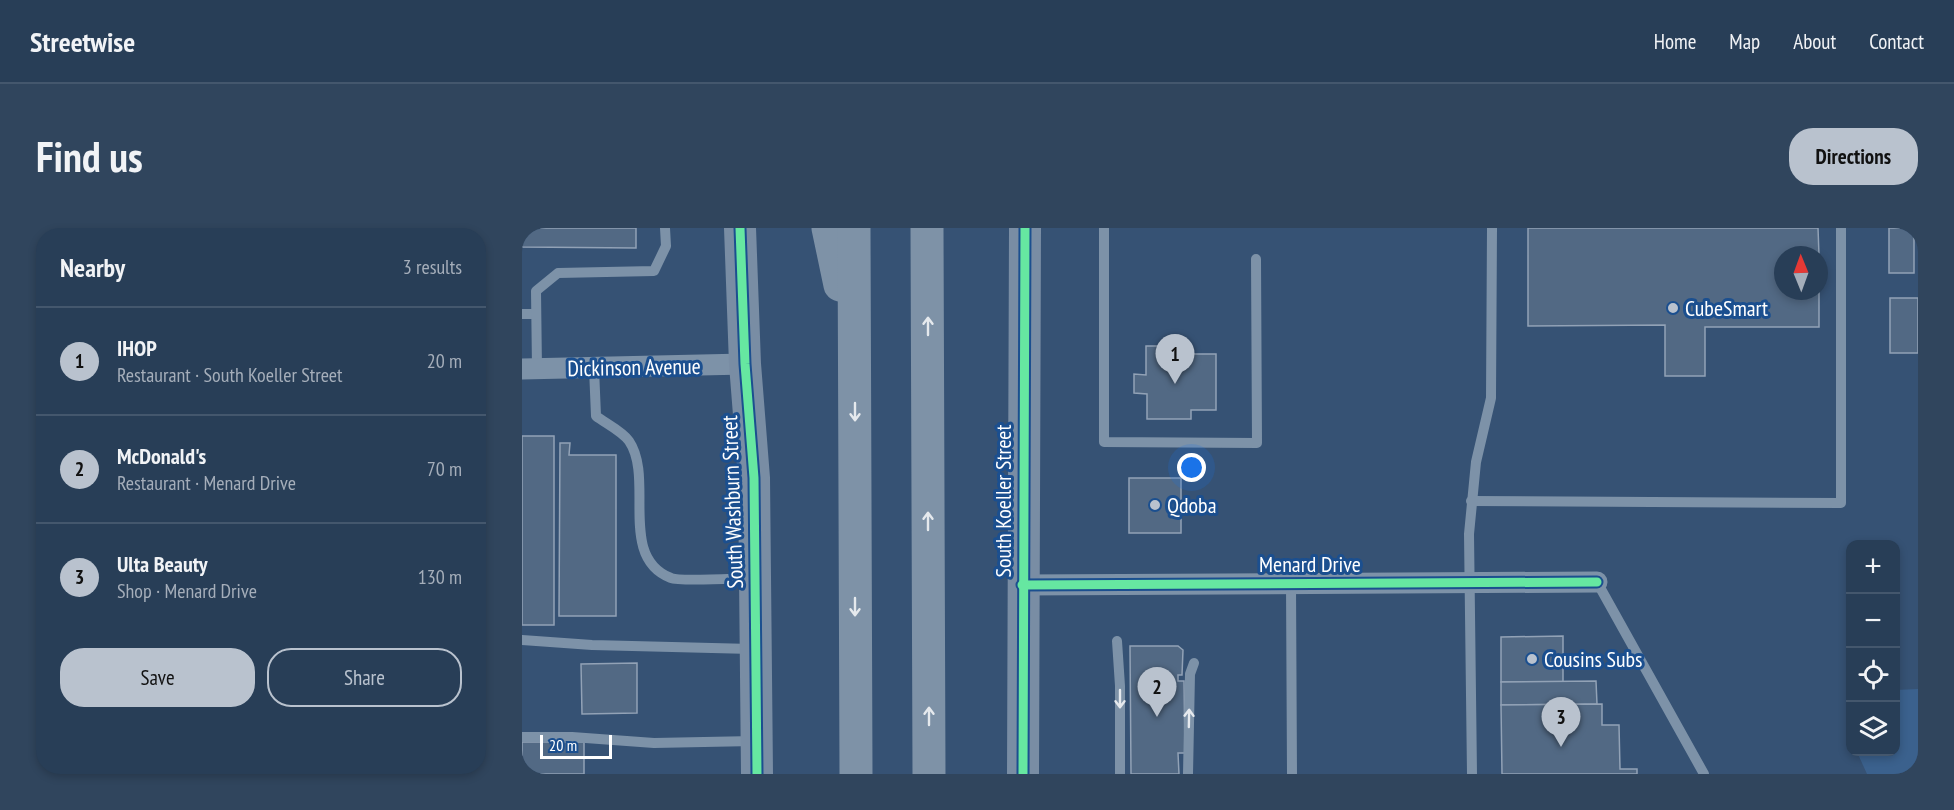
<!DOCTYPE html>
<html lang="en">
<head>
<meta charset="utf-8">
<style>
  body { margin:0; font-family:"PT Sans Narrow",sans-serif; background:#30455d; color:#f1f3f6 }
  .controls { position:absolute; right:18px; bottom:18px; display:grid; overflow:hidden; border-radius:12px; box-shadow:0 3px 9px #0003 }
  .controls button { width:54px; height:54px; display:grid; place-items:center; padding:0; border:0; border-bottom:2px solid #44576d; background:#283e57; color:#f1f3f6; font:30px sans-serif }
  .compass { position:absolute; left:1252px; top:18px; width:54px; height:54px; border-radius:50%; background:#283e57; box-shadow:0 3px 9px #0003; rotate:359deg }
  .scale { position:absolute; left:18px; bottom:15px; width:72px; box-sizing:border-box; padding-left:6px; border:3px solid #fff; border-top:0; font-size:16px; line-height:21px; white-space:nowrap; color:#fff; -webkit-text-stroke:4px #1b4f8f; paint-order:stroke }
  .you { position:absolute; left:670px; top:240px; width:21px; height:21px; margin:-15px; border:4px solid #fff; border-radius:50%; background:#1a73e8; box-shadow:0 0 0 9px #1a73e833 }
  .badge { display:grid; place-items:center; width:39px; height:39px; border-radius:50%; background:#b9c2ce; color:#111; font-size:20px; font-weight:700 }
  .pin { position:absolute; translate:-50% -50px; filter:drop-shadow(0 2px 3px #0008) }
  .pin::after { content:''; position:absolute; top:32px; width:21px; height:18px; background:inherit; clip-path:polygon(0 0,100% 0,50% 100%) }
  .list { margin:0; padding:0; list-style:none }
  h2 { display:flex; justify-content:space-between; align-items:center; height:78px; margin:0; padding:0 24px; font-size:26px }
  h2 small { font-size:20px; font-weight:400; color:#a5aeba }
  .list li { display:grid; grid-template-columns:39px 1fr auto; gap:18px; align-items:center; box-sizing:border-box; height:108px; padding:0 24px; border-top:2px solid #44576d }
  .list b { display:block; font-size:22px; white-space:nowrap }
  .list p { margin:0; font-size:20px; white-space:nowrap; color:#a5aeba }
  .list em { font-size:20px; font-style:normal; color:#a5aeba }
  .actions { display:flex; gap:12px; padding:18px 24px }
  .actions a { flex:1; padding:14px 0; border:2px solid #b9c2ce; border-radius:24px; text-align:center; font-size:21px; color:#b9c2ce }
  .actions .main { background:#b9c2ce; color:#111 }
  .icon { flex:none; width:33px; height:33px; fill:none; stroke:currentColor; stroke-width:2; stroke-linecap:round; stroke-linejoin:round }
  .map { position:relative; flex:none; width:1396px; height:546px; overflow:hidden; border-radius:24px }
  header { display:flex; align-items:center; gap:36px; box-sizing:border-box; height:84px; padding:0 30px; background:#283e57; border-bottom:2px solid #44576d }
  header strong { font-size:28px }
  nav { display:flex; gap:33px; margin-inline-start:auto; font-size:21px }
  .intro { display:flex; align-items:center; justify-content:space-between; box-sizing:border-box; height:144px; padding:0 36px }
  h1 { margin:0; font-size:42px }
  .button { padding:15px 27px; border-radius:24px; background:#b9c2ce; color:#111; font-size:21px; font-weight:700 }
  main { display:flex; gap:36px; padding:0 36px }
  aside { flex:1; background:#283e57; border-radius:24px; box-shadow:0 3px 9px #0003 }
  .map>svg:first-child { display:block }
</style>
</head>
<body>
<header>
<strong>Streetwise</strong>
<nav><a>Home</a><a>Map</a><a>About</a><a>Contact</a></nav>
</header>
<div class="intro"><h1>Find us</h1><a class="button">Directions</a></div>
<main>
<aside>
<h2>Nearby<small>3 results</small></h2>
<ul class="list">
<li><span class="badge">1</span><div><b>IHOP</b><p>Restaurant · South Koeller Street</p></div><em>20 m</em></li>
<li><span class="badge">2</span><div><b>McDonald's</b><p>Restaurant · Menard Drive</p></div><em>70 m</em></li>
<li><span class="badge">3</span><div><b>Ulta Beauty</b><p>Shop · Menard Drive</p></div><em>130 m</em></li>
</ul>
<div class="actions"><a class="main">Save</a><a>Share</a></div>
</aside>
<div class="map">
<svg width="1396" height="546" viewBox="0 0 1396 546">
  <rect width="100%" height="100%" fill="#365274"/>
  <polygon fill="#3b618d" points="1396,461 1396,546 1345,546 1335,524 1374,524 1374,462"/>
  <g fill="#526984" stroke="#92a2b6" stroke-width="1.5">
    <polygon points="0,0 114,0 114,20 0,19"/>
    <polygon points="1006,0 1296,0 1297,27 1261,27 1261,63 1297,63 1297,99 1183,99 1183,148 1143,148 1143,97 1006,98"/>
    <rect x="1367" y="0" width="25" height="45"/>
    <rect x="1368" y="70" width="28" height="55"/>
    <polygon points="624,118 669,118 669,126 694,126 694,182 669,182 669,191 625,191 625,166 612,165 612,146 624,147"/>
    <rect x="0" y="208" width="32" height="189"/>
    <polygon points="38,215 48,215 47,227 94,227 94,388 37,388"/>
    <rect x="607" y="250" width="52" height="55"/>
    <polygon points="1041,408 1041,454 979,454 979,409"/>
    <polygon points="608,418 656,418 661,422 660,447 656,447 656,453 662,453 663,525 656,525 657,546 609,546"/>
    <polygon points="115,435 115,485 60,486 59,436"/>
    <polygon points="1074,453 1075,476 979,477 979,454"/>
    <polygon points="1080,476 1080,497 1097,497 1098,541 1115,541 1115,546 980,546 979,477"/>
    <rect x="0" y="514" width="62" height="32"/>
  </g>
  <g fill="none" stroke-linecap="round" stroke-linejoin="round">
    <g stroke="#7d92a8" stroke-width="10">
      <polyline points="582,0 582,214 735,215 734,31"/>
      <polyline points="0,86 14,86"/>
      <path d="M72 140 74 188C83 195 100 203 107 213 133 251 95 329 149 350 158 354 217 350 231 350"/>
      <polyline points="15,141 14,63 36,45 132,43 144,18 143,0"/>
      <polyline points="949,273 1319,275 1319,0"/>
      <polyline points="1075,354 1182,546"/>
      <polyline points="769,356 770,546"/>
      <polyline points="0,412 70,417 230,421"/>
      <polyline points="595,413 598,458 598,546"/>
      <polyline points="0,509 50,509 132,515 232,513"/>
      <polyline points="666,546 668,446 672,435"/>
      <polyline points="950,546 947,306 954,234 969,170 970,0"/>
    </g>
    <g stroke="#7d92a8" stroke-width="21">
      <polyline points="0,141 223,136"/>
      <polyline points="500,357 1075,354"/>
    </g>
    <g stroke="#798da4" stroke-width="32">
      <polyline points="218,0 223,136 232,250 235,546"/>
      <polyline points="501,546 503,0"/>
    </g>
    <g stroke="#7e92a7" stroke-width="33">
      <polyline points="306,0 318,57"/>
      <polyline points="332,0 334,546"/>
      <polyline points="405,0 407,546"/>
    </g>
    <g stroke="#1b4f8f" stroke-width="13">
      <g id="cycleway">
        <polyline points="218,0 223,136 232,250 235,546"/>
        <polyline points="500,357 1075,354"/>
        <polyline points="501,546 503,0"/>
      </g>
    </g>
    <use href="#cycleway" stroke="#66e7a1" stroke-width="9"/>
  </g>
  <defs><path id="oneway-shaft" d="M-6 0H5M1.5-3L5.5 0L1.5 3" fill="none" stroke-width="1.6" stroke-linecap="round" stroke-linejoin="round" transform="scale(1.5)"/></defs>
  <g stroke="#e5e9ed">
    <use href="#oneway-shaft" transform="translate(406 98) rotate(-90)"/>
    <use href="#oneway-shaft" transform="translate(333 184) rotate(90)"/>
    <use href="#oneway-shaft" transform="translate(406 293) rotate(-90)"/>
    <use href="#oneway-shaft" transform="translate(333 379) rotate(90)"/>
    <use href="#oneway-shaft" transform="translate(407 488) rotate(-90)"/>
  </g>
  <g stroke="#e5e9ee">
    <use href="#oneway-shaft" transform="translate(598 471) rotate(90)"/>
    <use href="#oneway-shaft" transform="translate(667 490) rotate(-89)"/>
  </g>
  <g fill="#b9c2ce" stroke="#1b4f8f" stroke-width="2">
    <circle cx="1151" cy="80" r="6"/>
    <circle cx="633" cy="277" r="6"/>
    <circle cx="1010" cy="431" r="6"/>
  </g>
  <g text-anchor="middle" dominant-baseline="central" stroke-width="6" stroke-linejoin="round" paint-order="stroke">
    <g font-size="22" fill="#fff" stroke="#1b4f8f" text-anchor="start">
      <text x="1163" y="80">CubeSmart</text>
      <text x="645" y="277">Qdoba</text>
      <text x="1022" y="431">Cousins Subs</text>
    </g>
    <g font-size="22" fill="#fff" stroke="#1b4f8f">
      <text transform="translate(112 139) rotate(-1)">Dickinson Avenue</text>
      <text transform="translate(481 273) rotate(-90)">South Koeller Street</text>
      <text transform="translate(210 274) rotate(-92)">South Washburn Street</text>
      <text x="788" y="336">Menard Drive</text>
    </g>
  </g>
</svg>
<div class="controls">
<button>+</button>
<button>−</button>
<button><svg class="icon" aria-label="locate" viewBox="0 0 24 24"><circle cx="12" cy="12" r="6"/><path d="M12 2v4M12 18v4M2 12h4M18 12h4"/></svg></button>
<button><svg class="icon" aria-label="layers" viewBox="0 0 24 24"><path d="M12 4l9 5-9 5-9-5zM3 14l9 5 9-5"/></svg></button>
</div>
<svg class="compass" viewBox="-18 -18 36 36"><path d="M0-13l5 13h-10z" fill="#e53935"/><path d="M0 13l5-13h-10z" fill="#a5aeba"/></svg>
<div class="scale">20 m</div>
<div class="you"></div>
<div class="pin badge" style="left:653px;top:156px">1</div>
<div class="pin badge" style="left:635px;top:489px">2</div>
<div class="pin badge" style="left:1039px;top:519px">3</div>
</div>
</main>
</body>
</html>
